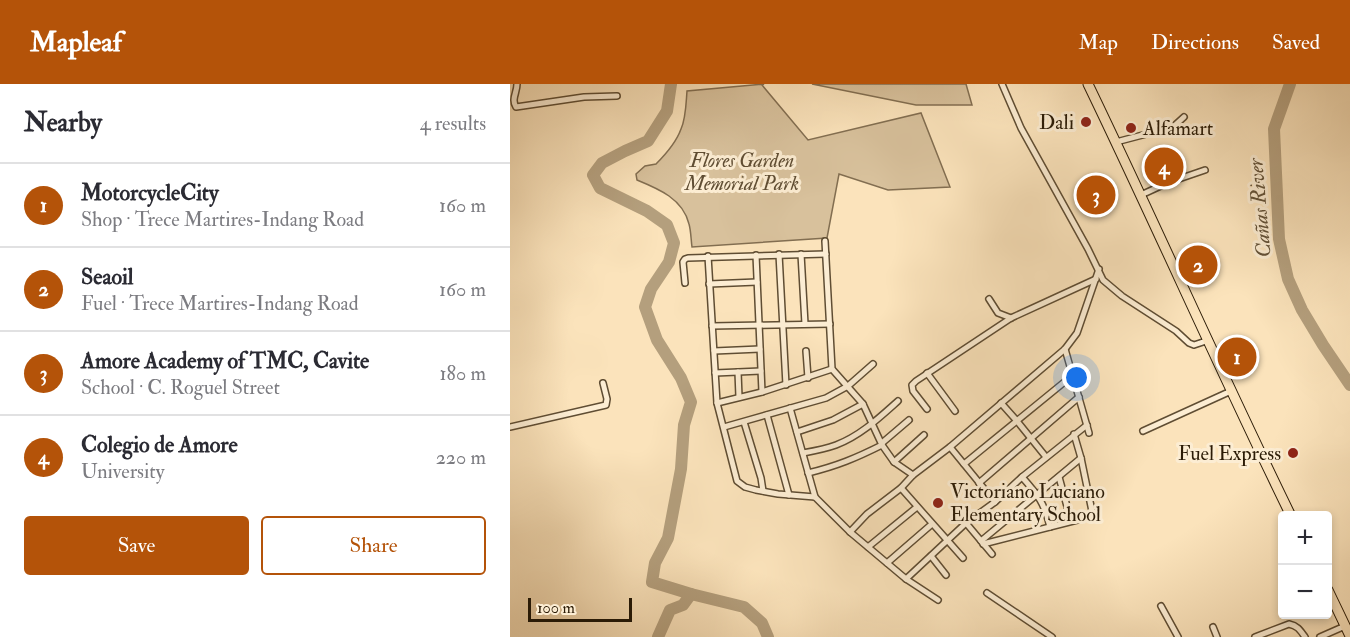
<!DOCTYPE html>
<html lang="en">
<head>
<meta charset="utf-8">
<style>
  body { margin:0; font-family:"IM FELL Double Pica",serif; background:#f2f2f3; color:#2b2b33 }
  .controls { position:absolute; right:18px; bottom:18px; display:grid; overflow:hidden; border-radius:6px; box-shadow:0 3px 9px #0003 }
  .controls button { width:54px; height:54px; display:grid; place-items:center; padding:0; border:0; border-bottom:2px solid #e1e1e2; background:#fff; color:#2b2b33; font:30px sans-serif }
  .scale { position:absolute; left:18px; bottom:15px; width:104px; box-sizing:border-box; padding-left:6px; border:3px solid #2b1b06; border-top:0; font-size:16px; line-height:21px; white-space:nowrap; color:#2b1b06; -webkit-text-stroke:4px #fcedd3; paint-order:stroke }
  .you { position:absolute; left:567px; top:294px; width:21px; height:21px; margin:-15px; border:4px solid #fff; border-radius:50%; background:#1a73e8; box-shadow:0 0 0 9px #1a73e833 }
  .badge { display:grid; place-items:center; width:39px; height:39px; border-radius:50%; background:#b45309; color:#fff; font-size:20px; font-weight:700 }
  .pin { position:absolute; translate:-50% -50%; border:3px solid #fff; box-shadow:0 2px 6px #0006 }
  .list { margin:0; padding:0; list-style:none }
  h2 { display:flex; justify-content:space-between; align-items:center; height:78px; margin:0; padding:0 24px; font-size:26px }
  h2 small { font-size:20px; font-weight:400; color:#7c7c81 }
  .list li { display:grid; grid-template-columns:39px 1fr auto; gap:18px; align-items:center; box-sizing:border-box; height:84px; padding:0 24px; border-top:2px solid #e1e1e2 }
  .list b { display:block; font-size:22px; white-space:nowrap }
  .list p { margin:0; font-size:20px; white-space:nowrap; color:#7c7c81 }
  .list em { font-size:20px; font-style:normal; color:#7c7c81 }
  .actions { display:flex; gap:12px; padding:18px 24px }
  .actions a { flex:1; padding:14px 0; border:2px solid #b45309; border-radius:6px; text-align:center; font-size:21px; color:#b45309 }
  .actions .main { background:#b45309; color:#fff }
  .map { position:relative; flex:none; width:840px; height:553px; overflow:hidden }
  header { display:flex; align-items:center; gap:36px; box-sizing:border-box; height:84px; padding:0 30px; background:#b45309; color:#fff }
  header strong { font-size:28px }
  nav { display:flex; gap:33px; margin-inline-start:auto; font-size:21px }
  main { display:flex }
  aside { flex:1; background:#fff }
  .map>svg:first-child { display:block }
</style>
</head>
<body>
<header>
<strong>Mapleaf</strong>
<nav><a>Map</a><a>Directions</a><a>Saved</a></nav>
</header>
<main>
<aside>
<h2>Nearby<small>4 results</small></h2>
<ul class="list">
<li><span class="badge">1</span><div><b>MotorcycleCity</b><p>Shop · Trece Martires-Indang Road</p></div><em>160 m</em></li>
<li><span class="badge">2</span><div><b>Seaoil</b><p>Fuel · Trece Martires-Indang Road</p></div><em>160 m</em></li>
<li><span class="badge">3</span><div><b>Amore Academy of TMC, Cavite</b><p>School · C. Roguel Street</p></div><em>180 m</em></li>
<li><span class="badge">4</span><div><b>Colegio de Amore</b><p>University</p></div><em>220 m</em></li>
</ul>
<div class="actions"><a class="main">Save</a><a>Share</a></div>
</aside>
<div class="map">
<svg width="840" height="553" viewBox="0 0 840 553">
  <rect width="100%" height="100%" fill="#fbe3bb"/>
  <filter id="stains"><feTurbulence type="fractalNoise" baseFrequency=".00333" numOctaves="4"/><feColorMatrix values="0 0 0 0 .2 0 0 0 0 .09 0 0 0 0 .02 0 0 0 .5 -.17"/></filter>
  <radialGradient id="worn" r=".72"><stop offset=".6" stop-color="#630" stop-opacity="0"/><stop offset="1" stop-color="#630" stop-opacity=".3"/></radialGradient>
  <g fill="#d8c19c" stroke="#826e51" stroke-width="1.5">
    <path d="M254 0 252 1 298 56 411 29 440 103 378 106 329 90 317 154 182 163C181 156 181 147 179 140 173 115 149 105 127 96L126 90 135 82 146 80C156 70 166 59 171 45 176 34 176 19 177 7Z"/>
    <polygon points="302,0 456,0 462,21 406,21"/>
  </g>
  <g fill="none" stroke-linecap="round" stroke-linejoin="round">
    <g stroke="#b49f7d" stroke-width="12">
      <polyline points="161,0 157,27 138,57 115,67 92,79 83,91 90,104 137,127 157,141 164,159 159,178 141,205 135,223 147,256 171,294 181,318 174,341 171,385 158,454 145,479 142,498 181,510 234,523 252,539 258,553"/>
      <polyline points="780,0 764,45 769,155 778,195 792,226 813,261 840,301"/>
      <polyline points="148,553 160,526 173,521 181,510"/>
    </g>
    <g stroke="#5f4d33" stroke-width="8">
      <g id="minor">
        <path d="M7 0C7 9 1 15 6 23L74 13 107 12"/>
        <polyline points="492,0 511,44 578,165 593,196 612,212 666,247 679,259 684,261 699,256"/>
        <polyline points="606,58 663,43 674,33"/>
        <polyline points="631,111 657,99 695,86"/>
        <polyline points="315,157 322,285 353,320 372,361 384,378 403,391"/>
        <polyline points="269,170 276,301"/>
        <polyline points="291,170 295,240"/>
        <polyline points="246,171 252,308"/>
        <polyline points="198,172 207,319 227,397 235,403 246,406 268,410 305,413 340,448 396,495 428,516"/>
        <polyline points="175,199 173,178 175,175 178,174 316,170"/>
        <polyline points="199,200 247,198"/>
        <polyline points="479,215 488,229 501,234"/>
        <polyline points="202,242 320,240"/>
        <polyline points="555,265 579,349"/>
        <polyline points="204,267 250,265"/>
        <polyline points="296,267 298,294"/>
        <polyline points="228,288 229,313"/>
        <polyline points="205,289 251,287"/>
        <polyline points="417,289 445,327"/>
        <polyline points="207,319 252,308 322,285"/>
        <polyline points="491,319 507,337 536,373"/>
        <polyline points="280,324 305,413"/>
        <polyline points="417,325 403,307 402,301 406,297 501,234 586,195"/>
        <polyline points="257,331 279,411"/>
        <polyline points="234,338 251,394 253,407"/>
        <polyline points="0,343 96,321 97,315 93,299"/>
        <polyline points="214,343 316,314 338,302 363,280"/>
        <polyline points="633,347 721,307"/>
        <polyline points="287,348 323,336 353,320"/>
        <polyline points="372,359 399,336"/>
        <polyline points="440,363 485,418"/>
        <path d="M293 369C304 367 315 365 326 361 350 352 369 334 388 317"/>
        <polyline points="384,378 414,351"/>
        <polyline points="454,380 563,291"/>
        <path d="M298 389C327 382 346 374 372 361"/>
        <path d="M512 393C528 411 534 418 540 443"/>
        <polyline points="549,393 561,437"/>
        <polyline points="469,399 569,313"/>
        <polyline points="391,404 453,474"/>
        <polyline points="456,439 482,470"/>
        <polyline points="340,448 357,430 391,404 403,391 440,363 555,265 567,249 589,185"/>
        <polyline points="471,457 571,374"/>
        <polyline points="473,460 583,432 571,374 564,350"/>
        <polyline points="358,463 407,423"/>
        <polyline points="421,472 436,491"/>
        <polyline points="377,479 422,440"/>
        <polyline points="396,495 456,439 485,418 512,393 577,341"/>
        <polyline points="477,509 542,553"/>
        <polyline points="651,522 668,553"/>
        <polyline points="703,543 707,553"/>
        <path d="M745 553 779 540C788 542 790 546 795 553"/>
        <polyline points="810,553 835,542"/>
      </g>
    </g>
    <g stroke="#2b1b06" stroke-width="11">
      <g id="primary">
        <path d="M578 0C647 143 711 289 781 432"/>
        <polyline points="818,506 840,552"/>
      </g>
    </g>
    <use href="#minor" stroke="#fcedd3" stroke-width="5"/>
    <use href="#primary" stroke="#fbe3bb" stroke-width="9"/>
  </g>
  <g fill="#8f2418" stroke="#fcedd3" stroke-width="2">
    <circle cx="576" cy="38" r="6"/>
    <circle cx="621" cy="44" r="6"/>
    <circle cx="783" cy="369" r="6"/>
    <circle cx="428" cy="419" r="6"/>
  </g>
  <g text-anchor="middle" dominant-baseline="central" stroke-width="6" stroke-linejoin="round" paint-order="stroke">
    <g font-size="20" fill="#2b1b06" stroke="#fcedd3" text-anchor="end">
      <text x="564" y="38">Dali</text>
      <text x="633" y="44" text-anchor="start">Alfamart</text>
      <text x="771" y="369">Fuel Express</text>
      <text x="440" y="407" text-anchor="start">Victoriano Luciano<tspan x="440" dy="23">Elementary School</tspan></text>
    </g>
    <g font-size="20" font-style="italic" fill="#5f4d33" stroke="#fcedd3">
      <text x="232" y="76">Flores Garden<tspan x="232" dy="23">Memorial Park</tspan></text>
    </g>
    <g font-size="21" font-style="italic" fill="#625036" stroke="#fcedd3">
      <text transform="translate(750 124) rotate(-95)">Cañas River</text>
    </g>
  </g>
  <rect width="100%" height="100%" filter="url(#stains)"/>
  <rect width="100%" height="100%" fill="url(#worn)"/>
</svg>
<div class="controls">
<button>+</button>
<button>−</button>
</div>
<div class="scale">100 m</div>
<div class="you"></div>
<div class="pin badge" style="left:727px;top:273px">1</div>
<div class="pin badge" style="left:688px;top:181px">2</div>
<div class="pin badge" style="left:586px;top:111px">3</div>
<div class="pin badge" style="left:654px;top:83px">4</div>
</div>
</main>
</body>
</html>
